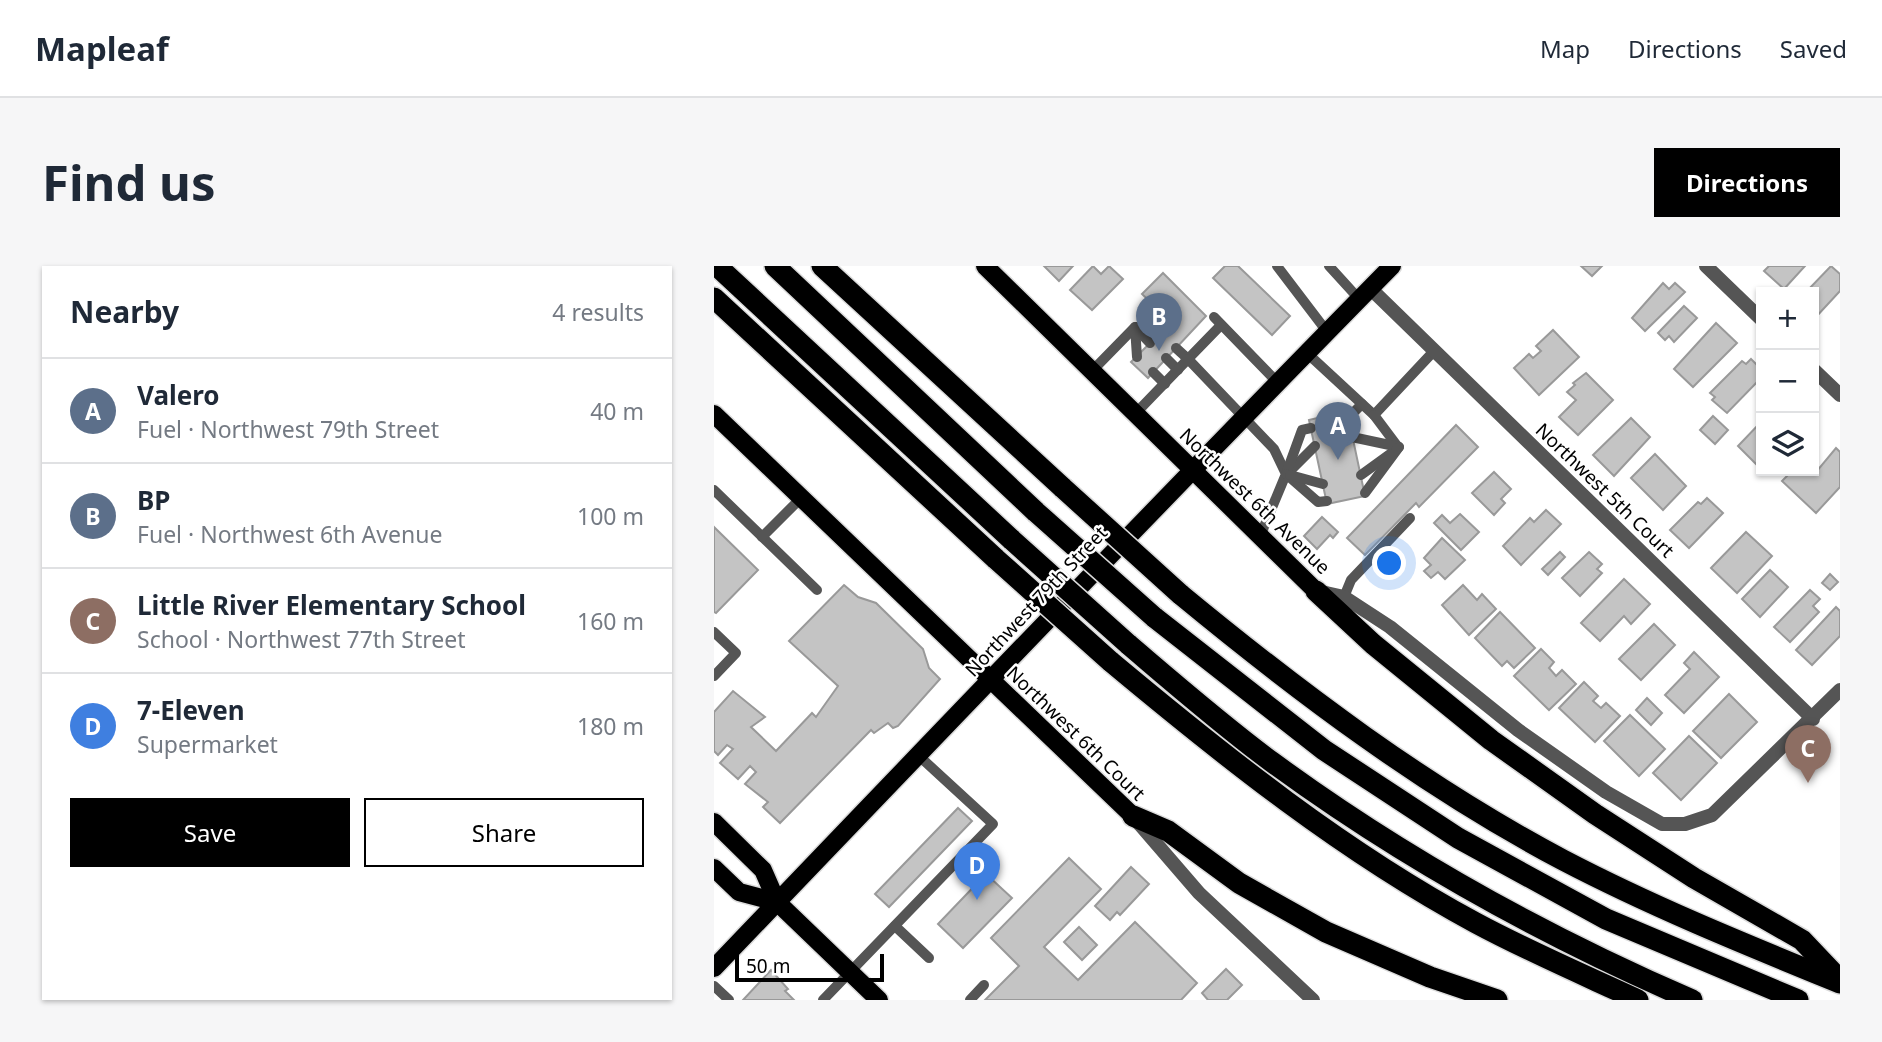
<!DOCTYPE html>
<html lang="en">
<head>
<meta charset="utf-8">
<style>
  body { margin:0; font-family:"Noto Sans",sans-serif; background:#f6f6f7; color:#1f2937 }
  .controls { position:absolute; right:21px; top:21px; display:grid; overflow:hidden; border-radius:0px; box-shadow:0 2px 5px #0004 }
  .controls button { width:63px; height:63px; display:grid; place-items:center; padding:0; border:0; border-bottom:2px solid #e0e1e3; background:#fff; color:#1f2937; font:35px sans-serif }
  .scale { position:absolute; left:21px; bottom:18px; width:149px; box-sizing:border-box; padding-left:7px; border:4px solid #000; border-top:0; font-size:19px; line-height:24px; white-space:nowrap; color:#000; -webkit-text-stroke:5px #fff; paint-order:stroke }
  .you { position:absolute; left:676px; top:298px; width:24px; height:24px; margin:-18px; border:5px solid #fff; border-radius:50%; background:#1a73e8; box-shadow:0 0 0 10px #1a73e833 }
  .badge { display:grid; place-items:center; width:46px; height:46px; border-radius:50%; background:#000; color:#fff; font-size:23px; font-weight:700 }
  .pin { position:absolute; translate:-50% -58px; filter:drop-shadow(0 2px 4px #0008) }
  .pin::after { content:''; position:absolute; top:37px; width:24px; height:21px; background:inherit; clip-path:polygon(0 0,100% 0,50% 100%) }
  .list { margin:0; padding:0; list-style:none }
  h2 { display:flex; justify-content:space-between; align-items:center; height:91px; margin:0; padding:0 28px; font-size:30px }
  h2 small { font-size:23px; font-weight:400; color:#747a83 }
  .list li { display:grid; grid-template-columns:46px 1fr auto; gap:21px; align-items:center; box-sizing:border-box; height:105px; padding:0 28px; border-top:2px solid #e0e1e3 }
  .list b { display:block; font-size:26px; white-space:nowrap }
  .list p { margin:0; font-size:23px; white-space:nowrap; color:#747a83 }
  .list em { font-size:23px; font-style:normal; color:#747a83 }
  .actions { display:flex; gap:14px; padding:21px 28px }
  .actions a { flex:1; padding:16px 0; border:2px solid #000; border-radius:0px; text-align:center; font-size:24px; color:#000 }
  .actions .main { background:#000; color:#fff }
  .icon { flex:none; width:38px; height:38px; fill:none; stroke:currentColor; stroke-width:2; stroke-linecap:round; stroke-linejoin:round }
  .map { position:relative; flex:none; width:1126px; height:734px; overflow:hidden; border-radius:0px }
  header { display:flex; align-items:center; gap:42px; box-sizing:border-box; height:98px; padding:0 35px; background:#fff; border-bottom:2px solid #e0e1e3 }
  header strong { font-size:33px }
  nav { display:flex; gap:38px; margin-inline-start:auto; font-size:24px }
  .intro { display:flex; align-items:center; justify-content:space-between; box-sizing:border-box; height:168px; padding:0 42px }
  h1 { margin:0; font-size:49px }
  .button { padding:18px 32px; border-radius:0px; background:#000; color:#fff; font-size:24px; font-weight:700 }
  main { display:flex; gap:42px; padding:0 42px }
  aside { flex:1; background:#fff; border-radius:0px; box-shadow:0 2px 5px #0004 }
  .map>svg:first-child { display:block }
</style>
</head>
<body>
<header>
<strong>Mapleaf</strong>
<nav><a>Map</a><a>Directions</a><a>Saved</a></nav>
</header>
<div class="intro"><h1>Find us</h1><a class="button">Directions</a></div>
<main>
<aside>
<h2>Nearby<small>4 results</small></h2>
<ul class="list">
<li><span class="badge" style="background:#5c6f8a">A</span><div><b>Valero</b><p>Fuel · Northwest 79th Street</p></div><em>40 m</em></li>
<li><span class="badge" style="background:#5c6f8a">B</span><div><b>BP</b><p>Fuel · Northwest 6th Avenue</p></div><em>100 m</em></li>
<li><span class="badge" style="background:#8d6e63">C</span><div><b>Little River Elementary School</b><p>School · Northwest 77th Street</p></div><em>160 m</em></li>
<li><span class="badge" style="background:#3f7fe0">D</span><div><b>7-Eleven</b><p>Supermarket</p></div><em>180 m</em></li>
</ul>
<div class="actions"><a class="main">Save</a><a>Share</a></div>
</aside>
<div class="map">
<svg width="1126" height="734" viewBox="0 0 1126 734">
  <rect width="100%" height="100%" fill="#fff"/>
  <g fill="#c4c4c4" stroke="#999" stroke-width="2">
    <polygon points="330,0 359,0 345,15"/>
    <polygon points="379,0 387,8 395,0 409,13 378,44 356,24"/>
    <polygon points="511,0 524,0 576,50 558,69 499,12"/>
    <polygon points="867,0 888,0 878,10"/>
    <polygon points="1055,0 1091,0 1070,23 1050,5"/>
    <polygon points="1117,0 1126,8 1126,25 1101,52 1100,26 1092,26"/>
    <polygon points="449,7 492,50 434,112 417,96 457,56 428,28"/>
    <polygon points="949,17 955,23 961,17 971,26 931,65 918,52"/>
    <polygon points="970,40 983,52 960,76 955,70 951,74 944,67"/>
    <polygon points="1002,57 1023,77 979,121 960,103"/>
    <polygon points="839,64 865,91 825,129 800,102 815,88 819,92 827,85 822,80"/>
    <polygon points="1037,93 1047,103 1047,112 1013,147 998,134 1001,131 996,127 1028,95 1032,98"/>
    <polygon points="872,107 899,134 864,169 845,151 862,134 853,126 861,119 859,117"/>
    <polygon points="633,145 651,230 613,238 595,154"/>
    <polygon points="999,150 1014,164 1001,178 986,164"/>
    <polygon points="917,152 936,171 900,210 879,189"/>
    <polygon points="1047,156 1047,203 1024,180"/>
    <polygon points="742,159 764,181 705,241 702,237 651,289 633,272"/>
    <polygon points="1122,182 1126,186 1126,221 1102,247 1068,215 1078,205 1100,205 1100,201 1103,205"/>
    <polygon points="941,188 972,220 949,244 917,212"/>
    <polygon points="780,206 797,223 787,233 791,237 780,249 758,227"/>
    <polygon points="993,232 1009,247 975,282 956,264 984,236 987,238"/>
    <polygon points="832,244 847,258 807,299 789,280 816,252 820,256"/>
    <polygon points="746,248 765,266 747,284 720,257 728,249 736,257"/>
    <polygon points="608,251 624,266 619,272 616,269 603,283 590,270"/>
    <polygon points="0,261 44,304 2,347 0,346"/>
    <polygon points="1032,266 1058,290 1023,327 997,302"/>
    <polygon points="728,272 751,294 731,313 724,306 717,312 710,305 717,299 710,292"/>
    <polygon points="846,286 851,291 834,309 828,303"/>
    <polygon points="875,286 888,298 883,303 888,307 866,330 848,312"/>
    <polygon points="1056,304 1074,321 1046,351 1028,333"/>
    <polygon points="1116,308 1124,316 1116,324 1108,317"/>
    <polygon points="910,313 936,338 917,358 910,350 886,375 867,357"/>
    <polygon points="130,319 144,331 162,337 209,383 215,402 226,413 184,460 179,462 174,457 160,467 157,464 66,557 49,541 54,536 31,518 42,506 36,500 24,513 6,497 19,483 13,479 4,489 0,485 0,446 19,425 51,451 37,461 62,485 98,447 102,451 124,420 75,375"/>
    <polygon points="749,319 763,334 768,328 782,343 755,369 728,339"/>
    <polygon points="1096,324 1106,333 1099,340 1105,346 1076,376 1060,361"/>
    <polygon points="1122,341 1126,345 1126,370 1098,399 1082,384"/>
    <polygon points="786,346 821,382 800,402 793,395 788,400 761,372"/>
    <polygon points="940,358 961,379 927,414 905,393"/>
    <polygon points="827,383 840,396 835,402 842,410 848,404 862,418 835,444 800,410"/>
    <polygon points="980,386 1005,411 970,447 951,429 976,403 970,397"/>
    <polygon points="870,416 884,430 879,435 887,442 892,437 906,450 881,476 845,442"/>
    <polygon points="1015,428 1043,456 1007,492 979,465"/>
    <polygon points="933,432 948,447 937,459 922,444"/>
    <polygon points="916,449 951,483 925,510 890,475"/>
    <polygon points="975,470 1003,497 967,534 939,507"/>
    <polygon points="244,542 258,555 175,641 161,628"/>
    <polygon points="355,592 387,623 330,681 364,714 421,656 483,717 467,734 271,734 305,700 277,672"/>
    <polygon points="417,601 435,618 406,649 403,646 396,654 381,640"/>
    <polygon points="272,608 298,632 249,682 224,658"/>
    <polygon points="365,661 383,679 368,694 350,676"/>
    <polygon points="512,703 528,719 513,734 494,734 488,727"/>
    <polygon points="57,704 74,723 71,725 80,734 29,734"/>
  </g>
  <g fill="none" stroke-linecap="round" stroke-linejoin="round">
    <g stroke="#dbdbdb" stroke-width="21">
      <g id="primary">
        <polyline points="271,0 602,325"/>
        <polyline points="0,148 419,550"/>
        <polyline points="0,556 49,604 63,636 165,734"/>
        <polyline points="0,602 25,626 63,636"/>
        <path d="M0 702C225 467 450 232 678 0"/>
      </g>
    </g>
    <g stroke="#dbdbdb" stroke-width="24">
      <g id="motorway">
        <polyline points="3,0 298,274"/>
        <polyline points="61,0 322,246"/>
        <polyline points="108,0 349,222"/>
        <polyline points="0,32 282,293"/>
        <polyline points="602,325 659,378 777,474 881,548 980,612 1088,674 1125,713"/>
        <path d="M466 328C586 427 711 521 849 594 939 641 1033 679 1126 717"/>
        <polyline points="440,351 610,484 744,572 892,653 1084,734"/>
        <path d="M414 378C461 418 508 459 558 496 689 592 830 670 978 734"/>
        <path d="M396 395C511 491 630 586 762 657 814 685 870 709 924 734"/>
        <polyline points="419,550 454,565 525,617 612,666 716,711 783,734"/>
      </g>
    </g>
    <g stroke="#555" stroke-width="10">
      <polyline points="563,0 614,67"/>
      <polyline points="615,0 646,34"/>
      <polyline points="500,51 565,118"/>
      <polyline points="462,82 474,93 507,59"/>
      <polyline points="594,88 660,149 720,85"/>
      <polyline points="423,91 421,61 447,66"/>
      <polyline points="452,92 464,104"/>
      <polyline points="378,105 421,61 436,77"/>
      <polyline points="439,106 451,118"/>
      <polyline points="421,148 474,93 560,183 572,208 547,268"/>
      <polyline points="660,149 684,181"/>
      <polyline points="634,152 648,138"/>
      <polyline points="638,171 685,181"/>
      <polyline points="575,206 601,180"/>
      <polyline points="572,208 588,164 597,162"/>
      <polyline points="572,208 604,236 613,235"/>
      <polyline points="576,209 609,218"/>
      <polyline points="647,209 676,188"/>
      <polyline points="0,224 103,324"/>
      <polyline points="651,227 685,181"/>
      <polyline points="48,271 87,232"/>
      <polyline points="630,331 637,314 696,252"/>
      <polyline points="0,366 22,387 0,410"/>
      <polyline points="181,660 215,692"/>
      <polyline points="0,720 15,734"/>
      <polyline points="109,734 279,558 205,490"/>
      <polyline points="256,734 270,719"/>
    </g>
    <g stroke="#555" stroke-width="14">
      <polyline points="992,0 1047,53"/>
      <polyline points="656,22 1099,453"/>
      <polyline points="1100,104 1126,129"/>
      <polyline points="603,325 630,331 676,361 804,464 892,526 948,558 971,558 998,549 1126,424"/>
      <polyline points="422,554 485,627 599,734"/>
    </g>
    <use href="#primary" stroke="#000" stroke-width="18"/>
    <use href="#motorway" stroke="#000" stroke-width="21"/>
    <g stroke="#dbdbdb" stroke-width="24" stroke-linecap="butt">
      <g id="motorway-bridge">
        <polyline points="349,222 466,328"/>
        <polyline points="322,246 440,351"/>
        <polyline points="298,274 414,378"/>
        <polyline points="282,293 396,395"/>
      </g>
    </g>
    <use href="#motorway-bridge" stroke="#000" stroke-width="21"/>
  </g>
  <g text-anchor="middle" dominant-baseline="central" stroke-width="5" stroke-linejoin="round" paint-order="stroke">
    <g font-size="19" fill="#000" stroke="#fff">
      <text transform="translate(891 224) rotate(44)">Northwest 5th Court</text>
      <text transform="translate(541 235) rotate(44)">Northwest 6th Avenue</text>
      <text transform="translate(322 335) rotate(-47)">Northwest 79th Street</text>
      <text transform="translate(362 467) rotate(44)">Northwest 6th Court</text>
    </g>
  </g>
</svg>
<div class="controls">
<button>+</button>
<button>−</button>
<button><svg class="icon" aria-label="layers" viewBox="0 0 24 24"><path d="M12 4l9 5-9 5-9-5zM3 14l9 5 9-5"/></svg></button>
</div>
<div class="scale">50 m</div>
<div class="you"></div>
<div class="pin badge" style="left:624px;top:194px;background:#5c6f8a">A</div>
<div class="pin badge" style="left:445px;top:85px;background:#5c6f8a">B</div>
<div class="pin badge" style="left:1094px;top:517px;background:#8d6e63">C</div>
<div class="pin badge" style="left:263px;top:634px;background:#3f7fe0">D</div>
</div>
</main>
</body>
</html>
